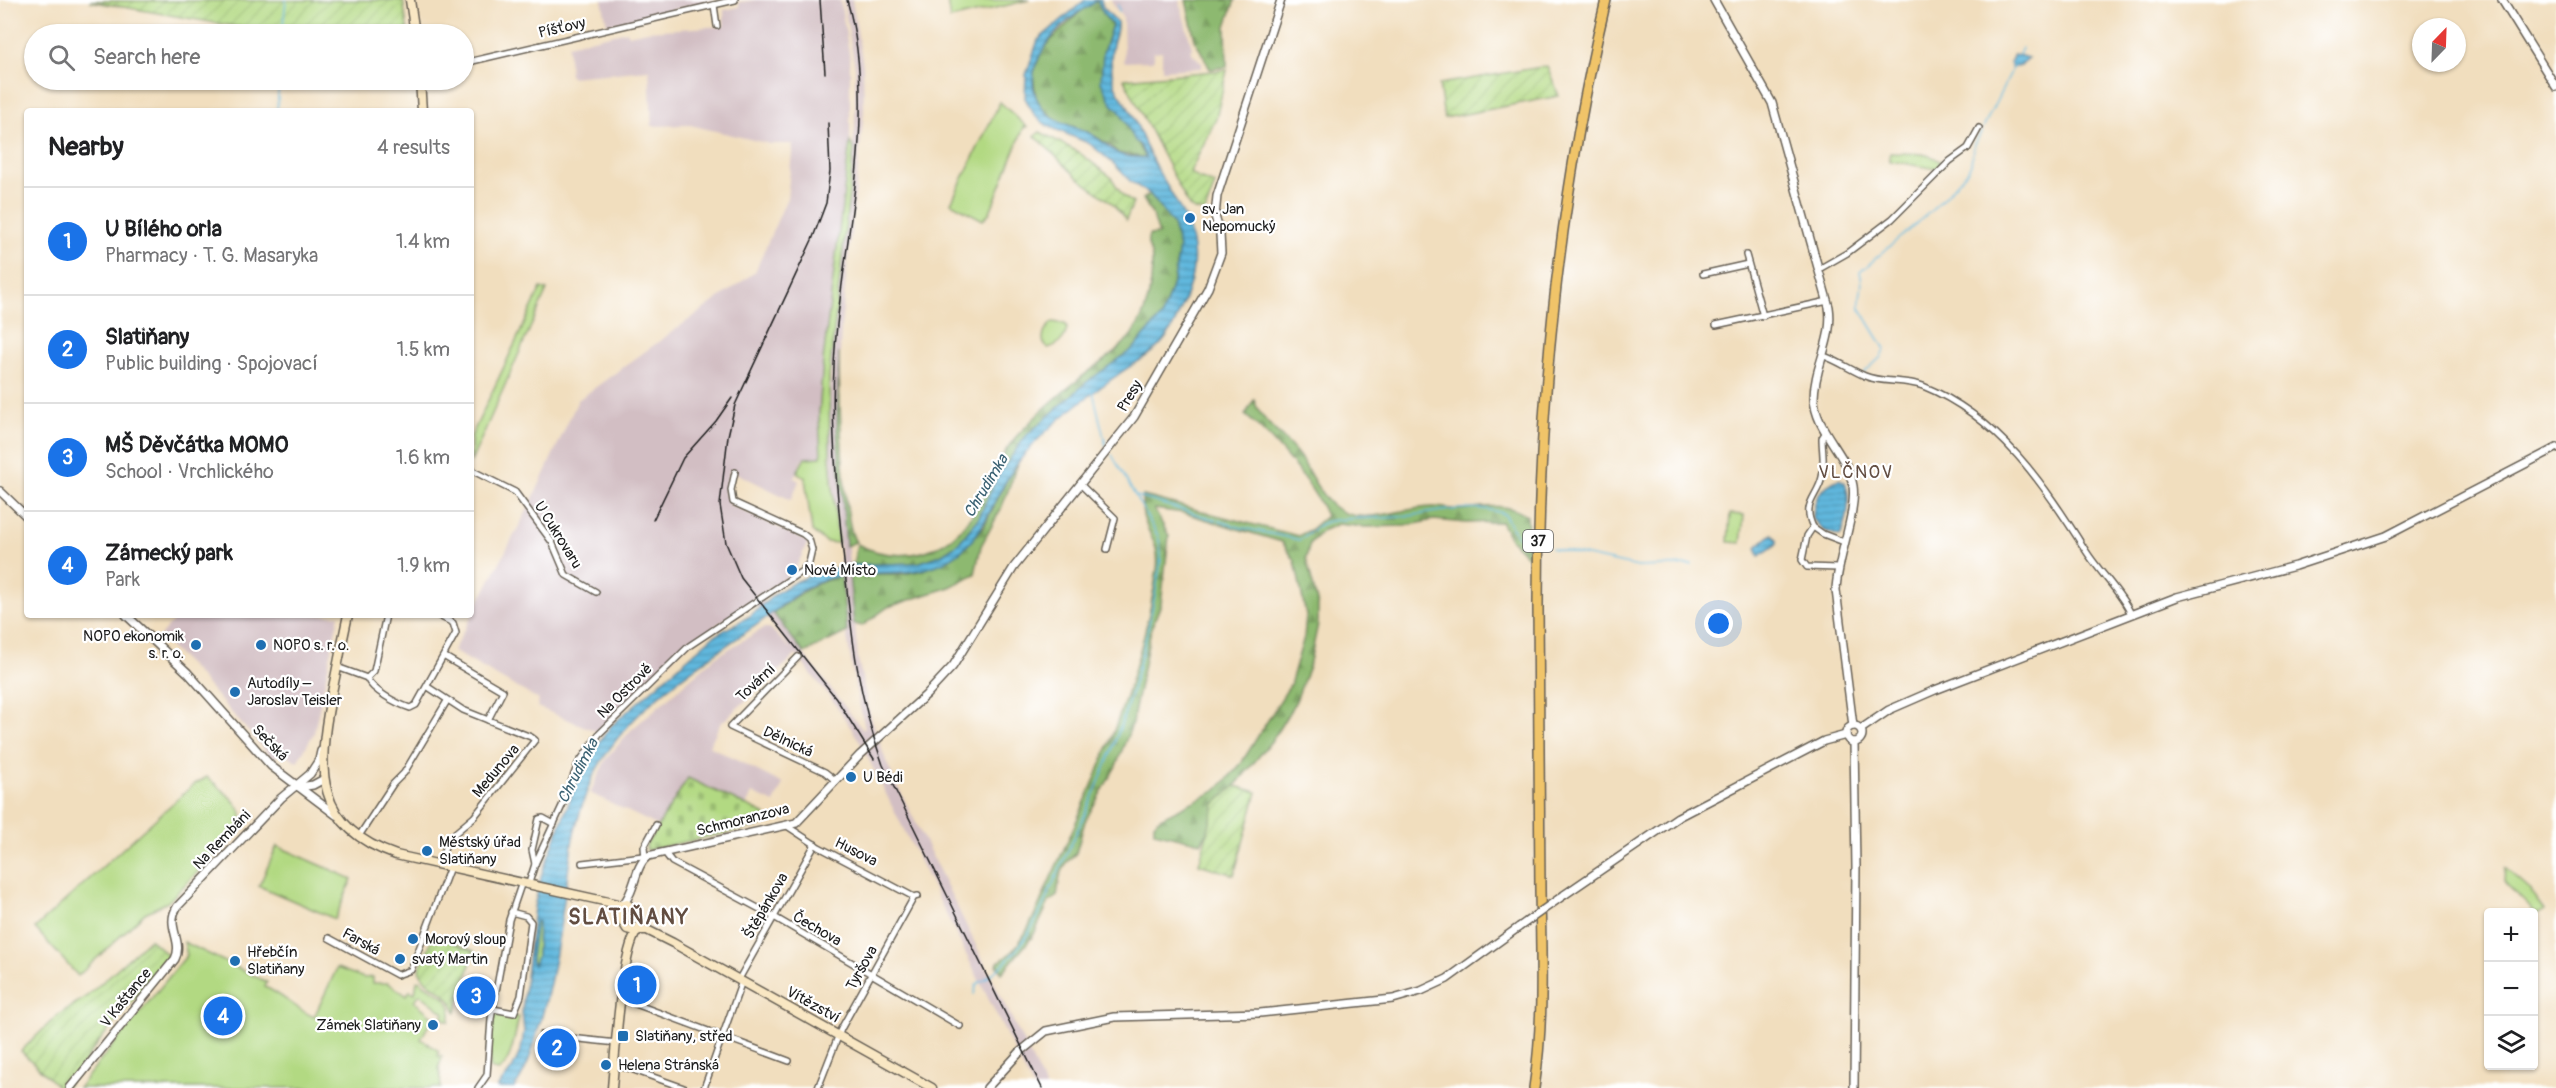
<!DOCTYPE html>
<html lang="en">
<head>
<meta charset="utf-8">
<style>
  body { margin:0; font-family:Pangolin,sans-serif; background:#f2f2f2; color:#202124 }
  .controls { position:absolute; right:18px; bottom:18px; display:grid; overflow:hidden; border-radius:6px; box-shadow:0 2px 4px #0004 }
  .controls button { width:54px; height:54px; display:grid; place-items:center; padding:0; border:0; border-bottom:2px solid #e0e0e0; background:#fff; color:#202124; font:30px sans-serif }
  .compass { position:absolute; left:2412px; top:18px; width:54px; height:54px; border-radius:50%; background:#fff; box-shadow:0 2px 4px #0004; rotate:23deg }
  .you { position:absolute; left:1719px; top:624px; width:21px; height:21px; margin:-15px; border:4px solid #fff; border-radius:50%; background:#1a73e8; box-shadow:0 0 0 9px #1a73e833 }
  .badge { display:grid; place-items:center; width:39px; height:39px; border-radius:50%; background:#1a73e8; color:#fff; font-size:20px; font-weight:700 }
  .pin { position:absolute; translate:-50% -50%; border:3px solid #fff; box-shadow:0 2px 6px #0006 }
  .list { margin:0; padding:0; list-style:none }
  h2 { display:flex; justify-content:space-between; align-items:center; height:78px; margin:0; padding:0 24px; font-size:26px }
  h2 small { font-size:20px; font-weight:400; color:#757577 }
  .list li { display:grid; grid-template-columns:39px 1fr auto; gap:18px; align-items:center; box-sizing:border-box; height:108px; padding:0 24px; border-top:2px solid #e0e0e0 }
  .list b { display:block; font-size:22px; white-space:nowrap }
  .list p { margin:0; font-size:20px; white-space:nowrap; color:#757577 }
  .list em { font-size:20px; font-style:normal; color:#757577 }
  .icon { flex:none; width:33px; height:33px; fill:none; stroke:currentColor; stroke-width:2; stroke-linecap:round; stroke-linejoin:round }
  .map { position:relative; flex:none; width:2556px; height:1088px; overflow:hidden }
  .search { position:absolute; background:#fff; box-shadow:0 2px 4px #0004; left:24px; top:24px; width:450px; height:66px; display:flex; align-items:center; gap:15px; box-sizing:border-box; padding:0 21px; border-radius:33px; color:#757577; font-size:22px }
  .panel { position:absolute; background:#fff; box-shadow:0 2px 4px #0004; left:24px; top:108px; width:450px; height:510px; border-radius:6px }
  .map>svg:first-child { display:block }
</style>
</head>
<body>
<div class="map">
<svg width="2556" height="1088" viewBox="0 0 2556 1088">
  <defs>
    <pattern id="forest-firs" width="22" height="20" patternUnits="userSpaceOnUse" patternTransform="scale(1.5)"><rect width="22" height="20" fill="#8db970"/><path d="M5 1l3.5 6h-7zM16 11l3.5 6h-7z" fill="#799e60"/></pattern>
    <pattern id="cemetery-stones" width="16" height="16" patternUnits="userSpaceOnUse" patternTransform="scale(1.5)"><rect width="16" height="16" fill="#b2d982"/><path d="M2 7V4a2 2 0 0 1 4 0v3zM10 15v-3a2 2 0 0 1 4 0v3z" fill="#98ba70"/></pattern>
    <pattern id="garden-furrows" width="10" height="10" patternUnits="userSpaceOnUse" patternTransform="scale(1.5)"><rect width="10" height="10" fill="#b2d982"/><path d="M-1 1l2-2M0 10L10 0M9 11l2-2" fill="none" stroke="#98ba70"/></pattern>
    <pattern id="water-rules" width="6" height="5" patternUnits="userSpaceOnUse" patternTransform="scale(1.5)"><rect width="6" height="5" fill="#61b8de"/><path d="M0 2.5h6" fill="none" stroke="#4f95b3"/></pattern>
  </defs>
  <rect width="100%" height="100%" fill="#fff"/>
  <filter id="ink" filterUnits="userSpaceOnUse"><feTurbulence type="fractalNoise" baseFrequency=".0167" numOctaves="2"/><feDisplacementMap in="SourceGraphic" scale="12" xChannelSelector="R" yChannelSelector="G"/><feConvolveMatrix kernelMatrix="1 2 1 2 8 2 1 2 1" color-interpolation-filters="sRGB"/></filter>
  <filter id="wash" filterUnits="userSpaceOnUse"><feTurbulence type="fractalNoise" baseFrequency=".008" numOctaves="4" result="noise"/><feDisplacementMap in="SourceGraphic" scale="24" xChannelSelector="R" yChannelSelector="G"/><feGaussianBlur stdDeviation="1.35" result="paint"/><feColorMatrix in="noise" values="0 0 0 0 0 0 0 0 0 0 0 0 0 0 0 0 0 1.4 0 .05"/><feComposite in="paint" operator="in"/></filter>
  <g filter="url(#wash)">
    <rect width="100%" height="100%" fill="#f1debe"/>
    <polygon fill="#f7d0cc" points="465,982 492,988 488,1010 458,1005"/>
    <g fill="#d2bec3">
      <polygon points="602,0 715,0 607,25"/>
      <polygon points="756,0 840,0 850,58 850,148 823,360 819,415 821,457 802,460 794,478 799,481 791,500 730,470 725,495 729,497 729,504 808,542 794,572 759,596 863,730 865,728 855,685 847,637 829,430 833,325 855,129 855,67 843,0 852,0 863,66 864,111 841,326 837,430 858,659 869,711 887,764 1046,1088 1033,1088 859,740 833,701 796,655 720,724 709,746 783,784 774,803 752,793 746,806 688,778 658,826 590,793 606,759 631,730 717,656 764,628 770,628 793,652 753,601 684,647 598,732 537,707 539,700 453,651 530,505 578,400 755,272 787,198 793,144 770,144 690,125 652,126 649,70 570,77 568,45 627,31 628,35 647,31 724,26 724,10 739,7 739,2"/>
      <polygon points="1111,0 1179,0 1192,48 1191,52 1202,63 1202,68 1162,70 1162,51 1154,52 1154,59 1152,61 1124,62 1123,17 1116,10"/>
      <polygon points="179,615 339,615 314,733 297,762 280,751 274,759 270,756 191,667 159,637"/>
    </g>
    <g fill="#b2d982" stroke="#677a4f" stroke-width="1.5">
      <polygon points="947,0 1029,0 950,19"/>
      <polygon points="1000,102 1027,127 1024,127 990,212 983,220 951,203"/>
      <polygon points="850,142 854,149 829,377 830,458 838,543 826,542 812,531 805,478 797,472 805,458 821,457 819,415 823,360"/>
      <path d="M1890 153C1905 154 1932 150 1942 164L1937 169 1889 161Z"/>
      <polygon points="541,288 547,290 471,462 471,437"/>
      <path d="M1053 322 1065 324 1067 327C1066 339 1059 345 1048 348 1038 341 1045 328 1053 322Z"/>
      <polygon points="1730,514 1744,515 1741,543 1728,542"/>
      <path d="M207 777C221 790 248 806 242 827L168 902 145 913 78 976 35 928 193 785Z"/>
      <polygon points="277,846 352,879 335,919 259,886"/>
      <polygon points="2505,868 2529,889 2545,911 2537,914 2507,885 2504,881"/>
      <polygon points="535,921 538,922 537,956 534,966 531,959"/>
      <path d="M184 942 267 982 265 987C283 995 296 1009 314 1017L337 968 364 978 373 977V983H388L406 995 410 991 415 993 417 981 420 980C431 993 443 989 451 1008L449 1022 442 1018 444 1013 420 994 414 1001 433 1017 421 1039 439 1051 438 1056H442L439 1067 441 1088H78L187 955Z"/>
      <path d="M494 1012 519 1017C516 1030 511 1066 498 1071L490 1068V1044Z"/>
    </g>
    <g fill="url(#forest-firs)" stroke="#546a46" stroke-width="1.5">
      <polygon points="1186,0 1235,0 1226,26 1227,67 1210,69 1195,40"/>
      <polygon points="1096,1 1098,2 1104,15 1112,25 1103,53 1112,104 1120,112 1146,158 1118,153 1111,146 1088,132 1061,122 1044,111 1036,97 1033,74 1043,48 1081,11"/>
      <path d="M1150 194 1173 224 1179 248 1174 280 1162 316 1134 348 1087 382 1026 436 997 477 979 518 958 544 941 555 918 563 853 565 857 544C884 558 918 559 944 543 983 520 988 470 1015 438 1034 417 1057 396 1079 379 1100 362 1126 348 1139 323 1149 304 1152 283 1152 261 1152 249 1145 247 1149 235L1159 234 1152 214 1143 199Z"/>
      <path d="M839 353C839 384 842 524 856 542L846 546 837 430Z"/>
      <path d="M1254 400C1261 423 1286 437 1299 456 1310 471 1318 493 1332 505 1359 529 1399 508 1430 507 1442 506 1454 511 1466 509 1488 506 1508 503 1527 516L1530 559 1511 540 1501 522 1466 523 1434 520 1405 526 1365 527 1338 524 1322 531 1310 543 1306 558 1318 605V624L1309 666 1296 701 1273 739 1235 786 1215 804 1208 831 1201 843 1154 832V824L1160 818 1217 790 1240 765 1290 685 1304 637 1306 615 1295 561 1282 542 1184 513 1154 509 1169 536 1161 604 1151 629 1132 724 1116 766 1085 821 1076 853 1067 862 1060 876 1057 896 1049 902 1033 936 1002 973 997 966 998 962C1025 949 1040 901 1052 875 1097 778 1142 676 1157 569 1162 537 1137 529 1143 496L1298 536 1310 530 1326 516C1314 485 1271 436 1245 415Z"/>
      <polygon points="1018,464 1001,509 981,546 975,574 950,587 888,607 862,626 854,624 849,574 904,574 923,570 983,528 1012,470"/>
      <path d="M841 576 847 632 804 653 773 613C796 597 813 582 841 576Z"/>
    </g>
    <polygon fill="url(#cemetery-stones)" stroke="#677a4f" stroke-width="1.5" points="688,778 766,815 764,825 647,850 646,845"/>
    <g fill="url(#garden-furrows)" stroke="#677a4f" stroke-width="1.5">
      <polygon points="403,0 408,34 279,34 89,1"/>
      <polygon points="1547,66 1559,96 1444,118 1439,84"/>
      <polygon points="1227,70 1216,119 1190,172 1198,178 1215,184 1205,212 1194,210 1189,206 1124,79"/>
      <polygon points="1040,132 1078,152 1111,177 1122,195 1133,203 1126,220 1113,204 1076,176 1035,136"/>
      <polygon points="1235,786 1257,792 1234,875 1199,864 1215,804"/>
      <path d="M434 935 474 951 456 1012C445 983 429 993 419 970Z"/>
      <polygon points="150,939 170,957 104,1035 65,1088 59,1088 21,1051 58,1015 87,996"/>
    </g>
    <g fill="url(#water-rules)" stroke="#3e6a7d" stroke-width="1.5" fill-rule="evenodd">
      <path d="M1085 0H1101L1103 7 1117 22C1118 30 1115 36 1113 44 1110 56 1111 73 1115 85 1118 94 1125 101 1129 109 1138 124 1143 142 1151 157 1170 197 1201 226 1192 275 1189 290 1175 327 1165 339 1154 354 1134 363 1119 374 1081 401 1038 432 1012 471 990 504 983 544 944 562 905 581 863 566 824 580 797 589 775 613 752 628 695 667 633 706 598 767 586 788 579 815 573 838 563 904 557 970 537 1033 532 1052 526 1073 514 1088H497L512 1069 521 1050 524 1031 522 1011 534 907 542 873 584 763 611 726 712 637 750 616 776 593 795 582 822 571 848 565 918 563 941 555 958 544 979 518 997 477 1026 436 1087 382 1134 348 1162 316 1174 280 1179 248 1173 224 1150 194 1131 182 1115 165 1090 144 1048 126 1035 116 1025 98 1026 75 1038 40ZM1096 1 1098 2 1104 15 1112 25 1103 53 1101 82 1112 104 1120 112 1135 141 1140 145 1146 158C1137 157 1126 158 1119 154 1108 148 1100 138 1089 133 1074 126 1055 123 1044 110 1015 76 1051 30 1081 11 1086 8 1091 6 1096 1ZM536 921 538 922 537 956 534 965 531 959Z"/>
      <polygon points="2014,54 2028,58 2021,66 2012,68 2010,63"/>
      <path d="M1839 479 1845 482C1851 497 1848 524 1840 536L1823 530 1813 519C1813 499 1820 487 1839 479Z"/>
      <polygon points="1772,534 1777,540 1777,544 1759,556 1756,547"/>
    </g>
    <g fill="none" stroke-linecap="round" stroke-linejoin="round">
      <g stroke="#61b8de" stroke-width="1.5">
        <polyline points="1118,5 1119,12"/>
        <polyline points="282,34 286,0"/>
        <polyline points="2019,55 2022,48"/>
        <polyline points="277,111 279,80"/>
        <path d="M1864 373 1881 357 1885 349 1860 308C1858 293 1865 289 1860 272L1933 209 1967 172 1971 164 1973 148 2013 68"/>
        <polyline points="1093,392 1106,446"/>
        <path d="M1136 496 1239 527 1300 540C1309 533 1319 523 1330 521 1353 517 1377 519 1399 517 1432 514 1472 501 1504 514L1517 536 1526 540"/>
        <polyline points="1551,548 1638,567 1692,565"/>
        <path d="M974 994 977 984C1008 966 1029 937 1043 906 1066 853 1093 801 1113 747 1132 696 1146 643 1156 589 1159 569 1164 556 1158 536L1112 455"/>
      </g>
    </g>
  </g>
  <g filter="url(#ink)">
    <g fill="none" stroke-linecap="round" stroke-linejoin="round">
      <g stroke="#676055" stroke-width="8">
        <g id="minor">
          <polyline points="714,5 717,26"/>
          <polyline points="464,63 735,0"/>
          <polyline points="1746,255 1763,316"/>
          <polyline points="1819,269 1847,253 1892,219 1950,161 1968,148 1979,128"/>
          <polyline points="1703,274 1748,264"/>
          <polyline points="1716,325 1828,301"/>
          <path d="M1824 356C1838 361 1851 370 1865 376 1881 383 1904 379 1923 386 1999 417 2044 484 2086 551 2100 573 2121 592 2131 614"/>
          <path d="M1826 432 1822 438C1822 450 1825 465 1822 477 1818 497 1801 503 1813 527L1807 536 1802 560 1807 567 1838 568"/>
          <polyline points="471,470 515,492 552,542 566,575 596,592"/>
          <polyline points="1080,484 1115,518 1107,549"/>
          <polyline points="1813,527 1823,534 1844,542"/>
          <polyline points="445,657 503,691 488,720"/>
          <polyline points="798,657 730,727 825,772 836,781"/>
          <polyline points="337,667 367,678"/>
          <path d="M367 678C372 691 398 704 410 708L416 705 456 633 453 623 437 615"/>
          <polyline points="367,678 374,671 386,615"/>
          <polyline points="428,687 463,710 531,737 535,740 474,817 448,839 439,865"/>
          <polyline points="787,826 819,847 914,897"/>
          <polyline points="359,836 393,784 404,773 447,701"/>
          <polyline points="665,853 672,862 769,914 960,1026"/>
          <polyline points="645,858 644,847 656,825"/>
          <polyline points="582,863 643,856"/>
          <polyline points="535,864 532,850 539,819 543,818 554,824"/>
          <polyline points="529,883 535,864 562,806 578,764 599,734 689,646 802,571 809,563 812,550 809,539 803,534 733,502 731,490 735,472"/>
          <polyline points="329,938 397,975 411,970 450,867"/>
          <polyline points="739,979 815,844"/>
          <polyline points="622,999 789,1061"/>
          <polyline points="493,1009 514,1013 521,996 531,922 526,916 511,912"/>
          <polyline points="542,1035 617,1043"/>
          <polyline points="614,1066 628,1068 684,1088"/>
          <polyline points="478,1088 487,1075 491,1019 509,920 522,882"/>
          <polyline points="704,1088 742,981"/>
          <polyline points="818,1088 841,1029 914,897 918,896"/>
        </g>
      </g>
      <g stroke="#676055" stroke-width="10">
        <g id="tertiary">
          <path d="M1714 0 1772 103 1829 307C1834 340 1814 366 1814 398 1815 431 1848 454 1853 486 1857 512 1837 559 1836 590L1853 726"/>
          <polyline points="2502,0 2556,87"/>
          <polyline points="0,491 27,517"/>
          <polyline points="126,615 188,673 271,766 336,815"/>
          <circle cx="1854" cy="734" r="8"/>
          <polyline points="1861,729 1889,710 1935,690 2177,597 2295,566 2386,536 2556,448"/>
          <polyline points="1854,742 1856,867 1854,1088"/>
          <polyline points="299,787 313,785 324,779"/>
          <polyline points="1564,895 1678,817 1824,741 1846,735"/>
          <path d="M623 904C636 891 634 866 648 856L796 823 860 755 926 695 953 666 1014 567 1134 417 1208 288 1221 253 1220 234 1215 216 1217 196 1281 0"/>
          <path d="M70 1088 175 959C184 941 165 926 177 907L281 798 310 774 319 760 321 751"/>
          <polyline points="987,1088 1020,1052 1046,1031 1114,1017 1260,1013 1393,999 1421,991 1447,979 1519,927"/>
        </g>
      </g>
      <g stroke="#676055" stroke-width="11">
        <g id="secondary">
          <polyline points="410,0 415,34"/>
          <polyline points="420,80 422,111"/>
          <path d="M348 615C342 642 337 669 331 697 317 769 314 827 396 855L622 905"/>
          <path d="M627 904C634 908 641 920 640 927L635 931 627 929 618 914 619 907Z"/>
          <polyline points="637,930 647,930 673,943 932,1088"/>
          <path d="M612 1088C615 1056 621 953 637 931"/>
        </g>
      </g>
      <g stroke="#676055" stroke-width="12">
        <path id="primary" d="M1534 1088C1544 1023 1541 956 1540 890 1540 795 1538 700 1538 605 1538 400 1559 199 1606 0"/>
      </g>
      <use href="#minor" stroke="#fff" stroke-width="5"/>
      <use href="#tertiary" stroke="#fff" stroke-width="7"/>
      <use href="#secondary" stroke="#f9e7c3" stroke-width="8"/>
      <use href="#primary" stroke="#f0c469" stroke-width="9"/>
      <g stroke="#1c1c1c" stroke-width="1.5">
        <polyline points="820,0 825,73"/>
        <path d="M847 0C877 103 848 221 837 325 829 401 835 476 843 552 851 629 856 691 883 765L1042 1088"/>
        <polyline points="828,123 830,171 826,203 812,240 735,405 728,436 720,505 726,543 741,578 836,698 874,759"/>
        <polyline points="653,520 683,458 716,421 732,398"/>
      </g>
      <g stroke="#676055" stroke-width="10" stroke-linecap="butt">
        <polyline id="tertiary-bridge" points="1519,927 1564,895"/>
      </g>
      <use href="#tertiary-bridge" stroke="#fff" stroke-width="7"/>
    </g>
  </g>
  <g fill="#1f6fb2" stroke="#fff" stroke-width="2">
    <circle cx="1190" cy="218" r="6"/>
    <circle cx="792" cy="570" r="6"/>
    <circle cx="196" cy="645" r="6"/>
    <circle cx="261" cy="645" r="6"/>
    <circle cx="235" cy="692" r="6"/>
    <circle cx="851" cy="777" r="6"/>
    <circle cx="427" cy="851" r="6"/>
    <circle cx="413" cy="939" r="6"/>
    <circle cx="400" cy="959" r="6"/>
    <circle cx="235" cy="961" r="6"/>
    <circle cx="433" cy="1025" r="6"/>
    <rect x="617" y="1030" width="12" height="12" rx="3"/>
    <circle cx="606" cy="1065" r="6"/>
  </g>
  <g text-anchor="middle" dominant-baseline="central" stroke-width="4.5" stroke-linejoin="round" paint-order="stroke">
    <rect fill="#fff" stroke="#606060" stroke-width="1.5" x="1523" y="530" width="30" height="22" rx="4.5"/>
    <g font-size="14" font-weight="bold" fill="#1c1c1c">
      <text x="1538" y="541">37</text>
    </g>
    <g font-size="15" fill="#1c1c1c" stroke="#fff">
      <text transform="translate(562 28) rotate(-13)">Píšťovy</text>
      <text transform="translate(1130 396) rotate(-59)">Presy</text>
      <text transform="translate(558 535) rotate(58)">U Cukrovaru</text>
      <text transform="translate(756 683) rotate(-43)">Tovární</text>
      <text transform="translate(625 691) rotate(-45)">Na Ostrově</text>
      <text transform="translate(788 742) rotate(25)">Dělnická</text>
      <text transform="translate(270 743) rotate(46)">Sečská</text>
      <text transform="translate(496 771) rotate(-50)">Medunova</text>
      <text transform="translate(743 820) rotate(-14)">Schmoranzova</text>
      <text transform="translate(222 840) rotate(-46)">Na Rembáni</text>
      <text transform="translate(856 852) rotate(27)">Husova</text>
      <text transform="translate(766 906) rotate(-60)">Štěpánkova</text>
      <text transform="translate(817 929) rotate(30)">Čechova</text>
      <text transform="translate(361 942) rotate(29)">Farská</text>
      <text transform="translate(862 968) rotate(-61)">Tyršova</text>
      <text transform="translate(126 998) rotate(-51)">V Kaštance</text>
      <text transform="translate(813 1005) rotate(29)">Vítězství</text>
    </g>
    <g font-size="15" fill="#1c1c1c" stroke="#fff" text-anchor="start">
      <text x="1202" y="209">sv. Jan<tspan x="1202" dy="17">Nepomucký</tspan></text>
      <text x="804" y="570">Nové Místo</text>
      <text x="184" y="636" text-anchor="end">NOPO ekonomik<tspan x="184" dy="17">s. r. o.</tspan></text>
      <text x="273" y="645">NOPO s. r. o.</text>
      <text x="247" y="683">Autodíly –<tspan x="247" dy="17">Jaroslav Teisler</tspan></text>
      <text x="863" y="777">U Bédi</text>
      <text x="439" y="842">Městský úřad<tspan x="439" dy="17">Slatiňany</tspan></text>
      <text x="425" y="939">Morový sloup</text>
      <text x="247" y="952">Hřebčín<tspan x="247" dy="17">Slatiňany</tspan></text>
      <text x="412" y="959">svatý Martin</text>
      <text x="421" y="1025" text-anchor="end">Zámek Slatiňany</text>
      <text x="635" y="1036">Slatiňany, střed</text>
      <text x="618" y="1065">Helena Stránská</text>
    </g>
    <g font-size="16" font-style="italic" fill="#3b6273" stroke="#fff">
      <text transform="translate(986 486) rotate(-59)">Chrudimka</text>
      <text transform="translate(578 771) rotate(-63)">Chrudimka</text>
    </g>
    <g font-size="18" letter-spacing="1.5" fill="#624d41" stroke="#fff">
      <text x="1856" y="472">VLČNOV</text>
    </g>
    <g font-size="21" font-weight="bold" letter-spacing="1.5" fill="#624d41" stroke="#fff">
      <text x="629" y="917">SLATIŇANY</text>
    </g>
  </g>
</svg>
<div class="controls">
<button>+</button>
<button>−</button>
<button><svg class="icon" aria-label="layers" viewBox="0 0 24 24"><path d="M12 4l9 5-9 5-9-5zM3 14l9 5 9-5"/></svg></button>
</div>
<svg class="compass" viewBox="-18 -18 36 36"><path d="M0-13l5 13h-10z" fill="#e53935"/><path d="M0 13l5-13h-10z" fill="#757577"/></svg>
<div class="you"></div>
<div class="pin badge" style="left:637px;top:985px">1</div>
<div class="pin badge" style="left:557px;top:1048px">2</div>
<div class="pin badge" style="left:476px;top:996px">3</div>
<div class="pin badge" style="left:223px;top:1016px">4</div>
<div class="search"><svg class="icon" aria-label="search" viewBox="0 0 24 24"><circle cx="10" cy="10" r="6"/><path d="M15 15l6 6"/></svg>Search here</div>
<section class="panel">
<h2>Nearby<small>4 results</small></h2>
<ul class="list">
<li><span class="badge">1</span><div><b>U Bílého orla</b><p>Pharmacy · T. G. Masaryka</p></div><em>1.4 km</em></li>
<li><span class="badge">2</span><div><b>Slatiňany</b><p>Public building · Spojovací</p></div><em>1.5 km</em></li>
<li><span class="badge">3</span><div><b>MŠ Děvčátka MOMO</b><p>School · Vrchlického</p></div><em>1.6 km</em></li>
<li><span class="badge">4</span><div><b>Zámecký park</b><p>Park</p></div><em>1.9 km</em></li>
</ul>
</section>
</div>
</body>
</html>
